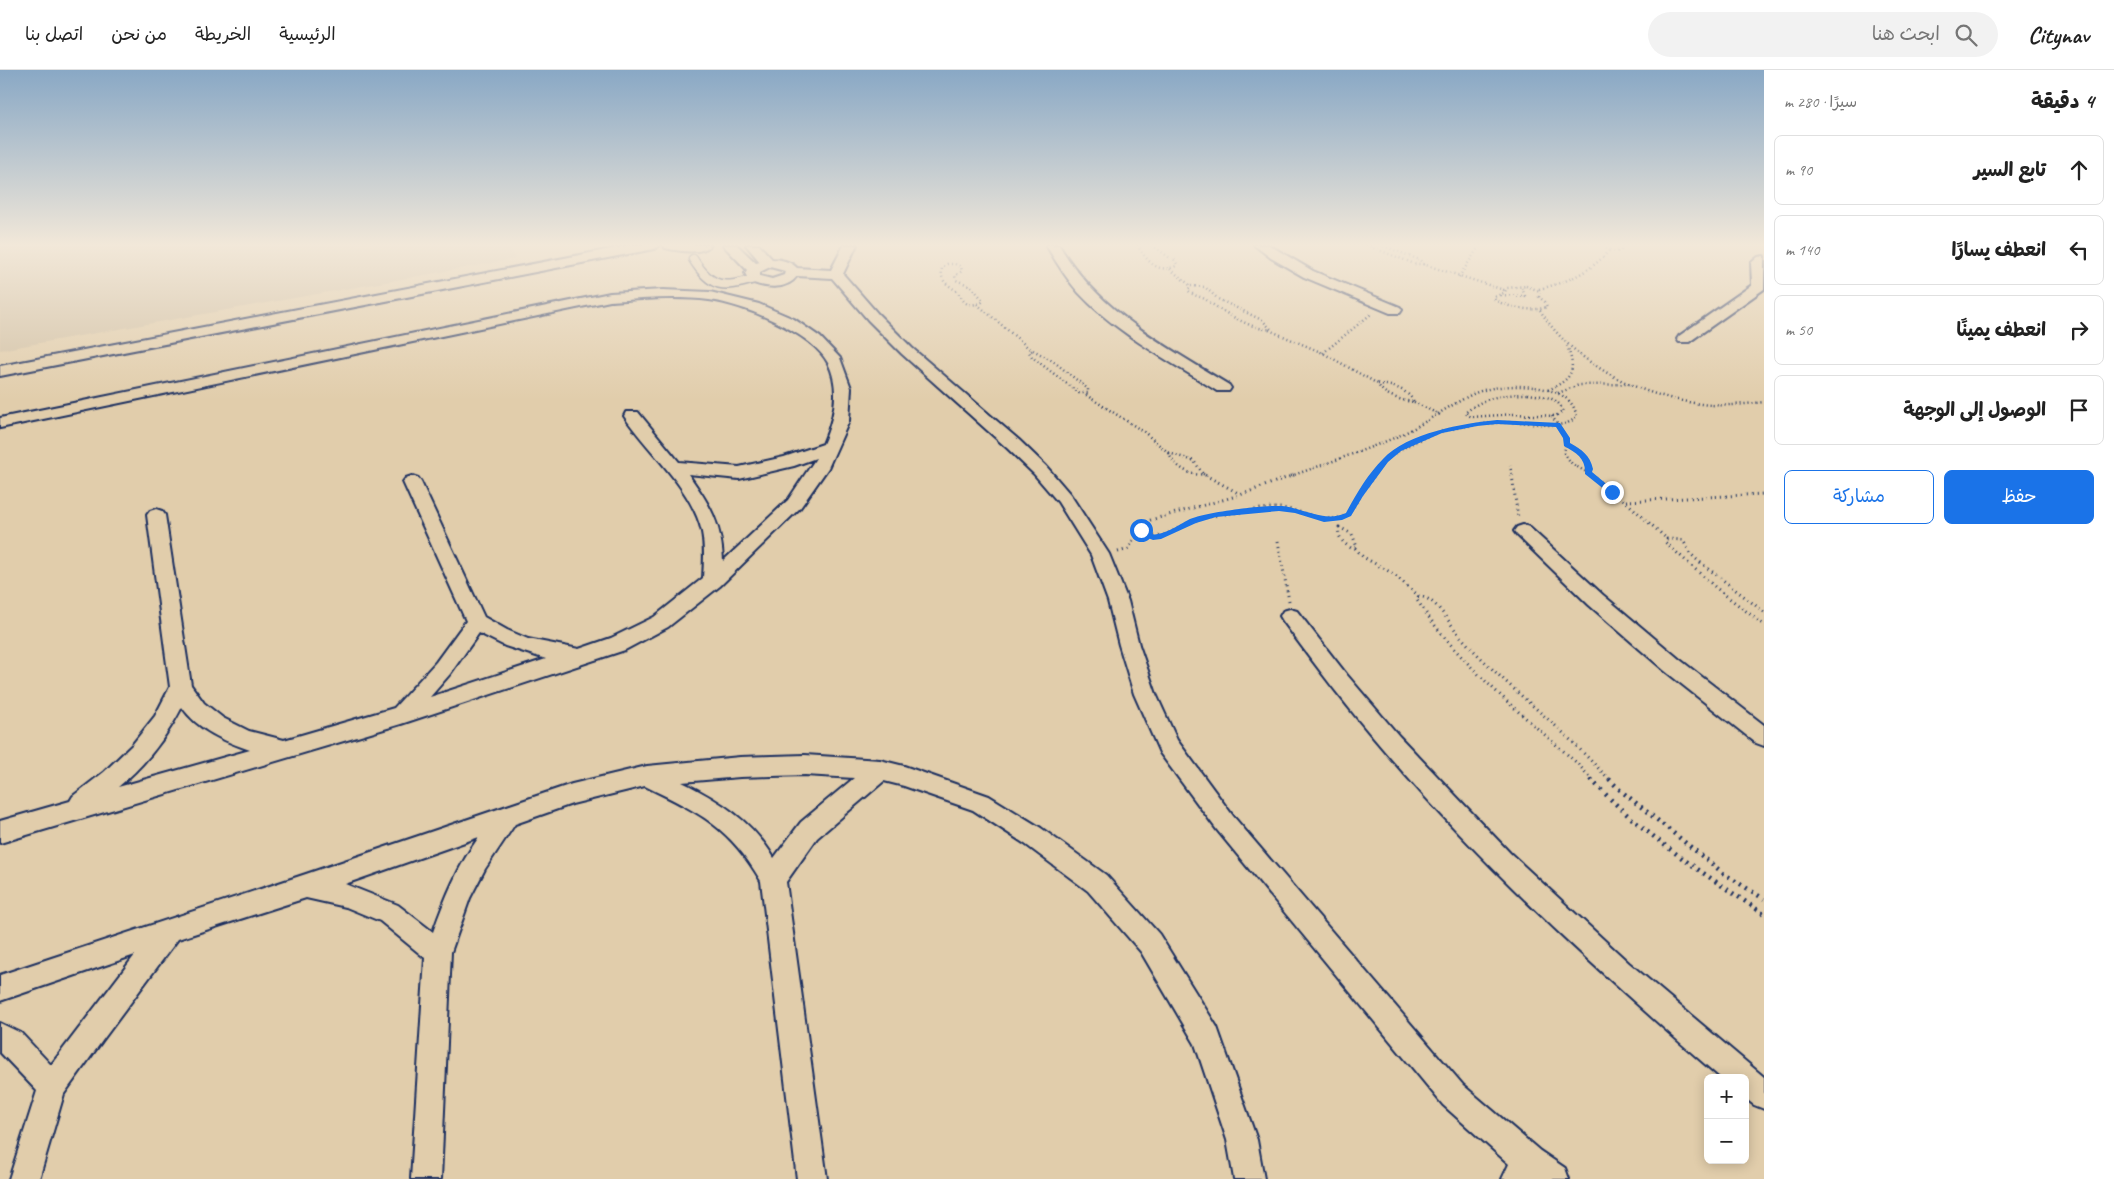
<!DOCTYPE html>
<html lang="ar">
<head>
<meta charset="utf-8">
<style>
  body { margin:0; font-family:Caveat,"Playpen Sans Arabic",sans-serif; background:#f2f2f2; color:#222; direction:rtl }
  .controls { position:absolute; right:15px; bottom:15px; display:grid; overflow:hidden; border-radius:8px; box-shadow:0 2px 12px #0003 }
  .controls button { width:45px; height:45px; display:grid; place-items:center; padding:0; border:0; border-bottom:1px solid #e0e0e0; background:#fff; color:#222; font:25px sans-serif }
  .stop { position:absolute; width:15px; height:15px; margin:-11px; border:4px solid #1a73e8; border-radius:50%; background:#fff }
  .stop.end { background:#1a73e8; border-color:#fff; box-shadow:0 1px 5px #0008 }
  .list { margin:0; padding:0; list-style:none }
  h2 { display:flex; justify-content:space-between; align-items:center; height:65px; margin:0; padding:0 20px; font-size:21px }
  h2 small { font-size:16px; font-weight:400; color:#767676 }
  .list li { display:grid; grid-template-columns:32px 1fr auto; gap:15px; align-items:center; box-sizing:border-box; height:70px; margin:0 10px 10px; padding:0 10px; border:1px solid #e0e0e0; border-radius:8px }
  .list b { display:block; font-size:19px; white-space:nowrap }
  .list em { font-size:16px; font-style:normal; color:#767676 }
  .actions { display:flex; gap:10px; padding:15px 20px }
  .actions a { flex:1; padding:11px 0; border:1px solid #1a73e8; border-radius:8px; text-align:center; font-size:18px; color:#1a73e8 }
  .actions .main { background:#1a73e8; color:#fff }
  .icon { flex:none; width:28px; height:28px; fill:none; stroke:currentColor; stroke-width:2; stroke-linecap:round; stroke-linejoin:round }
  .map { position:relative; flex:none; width:1764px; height:1109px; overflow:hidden; direction:ltr }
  header { display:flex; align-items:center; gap:30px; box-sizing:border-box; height:70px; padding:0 25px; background:#fff; border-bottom:1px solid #e0e0e0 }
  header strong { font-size:24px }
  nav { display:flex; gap:28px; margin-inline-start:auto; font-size:18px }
  .search { width:350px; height:45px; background:#f2f2f2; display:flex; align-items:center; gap:12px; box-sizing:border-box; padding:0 18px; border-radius:28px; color:#767676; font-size:19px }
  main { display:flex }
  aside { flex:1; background:#fff }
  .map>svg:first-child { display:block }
</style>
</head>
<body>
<header>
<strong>Citynav</strong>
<div class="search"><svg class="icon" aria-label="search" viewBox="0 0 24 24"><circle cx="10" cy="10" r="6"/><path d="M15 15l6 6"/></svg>ابحث هنا</div>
<nav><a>الرئيسية</a><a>الخريطة</a><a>من نحن</a><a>اتصل بنا</a></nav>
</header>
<main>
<aside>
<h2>4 دقيقة<small>سيرًا · 280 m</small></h2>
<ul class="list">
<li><svg class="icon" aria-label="ahead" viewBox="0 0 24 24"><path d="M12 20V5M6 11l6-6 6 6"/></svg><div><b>تابع السير</b></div><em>90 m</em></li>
<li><svg class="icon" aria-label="left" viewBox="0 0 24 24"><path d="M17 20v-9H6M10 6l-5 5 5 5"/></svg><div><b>انعطف يسارًا</b></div><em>140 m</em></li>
<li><svg class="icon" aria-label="right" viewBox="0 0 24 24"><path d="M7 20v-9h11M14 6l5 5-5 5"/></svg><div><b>انعطف يمينًا</b></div><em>50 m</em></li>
<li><svg class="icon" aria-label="arrive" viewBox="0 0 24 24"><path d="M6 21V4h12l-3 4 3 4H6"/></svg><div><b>الوصول إلى الوجهة</b></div></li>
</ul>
<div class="actions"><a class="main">حفظ</a><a>مشاركة</a></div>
</aside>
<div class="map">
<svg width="1764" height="1109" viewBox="0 0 1764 1109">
  <rect width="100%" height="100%" fill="#e1cdab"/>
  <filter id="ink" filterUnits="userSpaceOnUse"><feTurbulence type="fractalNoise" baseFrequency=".02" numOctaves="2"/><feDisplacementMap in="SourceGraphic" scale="10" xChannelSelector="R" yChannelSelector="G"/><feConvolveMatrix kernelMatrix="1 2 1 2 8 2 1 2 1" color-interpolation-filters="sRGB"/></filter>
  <g filter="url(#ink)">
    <polygon fill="#d2c1a5" points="0,175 511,175 515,189 0,280"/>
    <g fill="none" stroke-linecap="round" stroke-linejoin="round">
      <g stroke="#1b2f5e" stroke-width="11">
        <path id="lane" d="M693 189C712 219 723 218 755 209"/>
      </g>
      <g stroke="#1b2f5e" stroke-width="4">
        <g id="street">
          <polygon points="632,175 660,175 654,179 0,306 0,296"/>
          <path d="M664 175H711C701 185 678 181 665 178Z"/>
          <path d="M723 175H737L756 193 760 192 746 175H759L772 189C780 189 792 192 797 198L831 200 844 175H857L843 204 878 244 912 278 1019 370 1046 396 1070 424 1109 484 1128 531 1139 575 1156 624 1177 670 1233 746 1463 1015 1540 1081 1565 1098 1569 1109H1502L1509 1094 1443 1035 1217 760 1160 683 1134 624 1119 575 1108 531 1091 485 1058 432 1034 404 1007 378 902 284 868 250 832 208 797 206C787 221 763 218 749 211L745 203 747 200ZM770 197 785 201 784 205 772 209 760 206V202Z"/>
          <path d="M1046 175H1059C1099 242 1164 275 1229 315L1231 318 1229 321H1217C1170 291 1117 264 1079 223 1066 208 1056 192 1046 175Z"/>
          <polygon points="1254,175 1269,175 1313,201 1400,237 1402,240 1400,243 1390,243 1304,207 1271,188"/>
          <polygon points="1764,186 1764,219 1689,272 1679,272 1677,269 1679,266 1752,215 1751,193 1758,187"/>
          <path d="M663 220 710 222 759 234 794 249 820 267 840 288 851 318 849 351 828 398 800 438 720 516 668 557 625 580 401 654 0 773V751L70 731 73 726 104 702 132 675 155 646 170 617 147 445 150 441 156 439 162 441 165 445 191 615 204 633 223 648 249 661 284 670 394 638 436 592 466 551 403 412 406 408 412 406 418 408 421 412 484 547 507 560 528 569 579 579 611 568 654 547 703 508C704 493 705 477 702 462 692 418 648 382 624 346L626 342H638L679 392 739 397 784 387 823 374C834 349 841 319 828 293 812 262 742 234 709 230 676 226 643 229 610 231L0 358V348L610 223ZM816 388 788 430 723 491C722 454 709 433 688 404L739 409 794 396ZM479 563 505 576 546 589 430 627 450 604ZM182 637C198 660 224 671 250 680L118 717C145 695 166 668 182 637Z"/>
          <polygon points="1523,455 1529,457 1603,525 1679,589 1764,655 1764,676 1756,673 1665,601 1589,535 1517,465 1514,461 1517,457"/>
          <path d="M1290 539 1297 541 1347 605 1399 666 1510 783 1629 893 1764 1007V1039L1754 1035 1745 1028V1008H1721C1602 905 1485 799 1383 679 1348 638 1315 595 1283 551L1280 546 1283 541Z"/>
          <path d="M805 685 880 690 904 696 989 726 1041 758 1106 805 1159 864 1217 957 1257 1070 1264 1109H1234L1227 1070 1195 974 1141 882 1088 821 1025 774 973 740 904 716 884 711 817 768 786 812 827 1109H797L761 811C729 756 700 743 645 716L572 734 515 754 485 799 470 828 451 882 441 1109H411L425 888 380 851 346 837 306 828 178 869 102 971 64 1024 39 1109H9L37 1021 0 982V953L21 963 51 995 135 885 0 931V905L306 804 572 714 647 696 740 687ZM805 705 854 708 801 752 774 788C752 751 720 731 682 712L740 707ZM479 767C458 796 445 828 433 862L398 835 345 814Z"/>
        </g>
      </g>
      <g stroke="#1b2f5e" stroke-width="2.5" stroke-dasharray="1 3" stroke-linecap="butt">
        <path d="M1137 175C1147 191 1157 204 1176 196L1177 194 1174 189"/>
        <polyline points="1152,175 1170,188"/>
        <polyline points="1366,175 1415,194 1423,194 1420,190 1381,175"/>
        <polyline points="1604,175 1605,178 1616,182 1621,181 1622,176 1626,175"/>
        <path d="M947 194H955L961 197 962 201 955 206 956 210 971 216 983 230 982 232C977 234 971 236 966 233 963 231 961 226 958 223 949 213 940 215 942 198Z"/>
        <polyline points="1423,194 1504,220"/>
        <polyline points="1170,199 1191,216"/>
        <polyline points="1459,207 1480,175"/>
        <path d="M1191 216 1205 217 1218 229 1262 250 1271 259C1255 262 1218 239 1205 229 1199 226 1193 226 1188 220Z"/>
        <path d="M1526 216 1540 221 1539 227 1545 232 1547 237C1532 242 1509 238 1495 230L1494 227 1504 223 1507 218Z"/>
        <path d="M1539 219C1568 212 1590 202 1610 180"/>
        <polyline points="1501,225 1525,226 1522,218"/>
        <polyline points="977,234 1031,280"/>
        <path d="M1540 240C1574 296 1647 330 1711 335 1729 336 1746 334 1764 332"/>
        <polyline points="1269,260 1323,283 1378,314"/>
        <polygon points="1033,280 1053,291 1088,319 1088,323 1079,323 1032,287 1029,282"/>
        <polyline points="1323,283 1371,244"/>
        <path d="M1378 314C1392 315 1407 319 1414 332 1402 331 1382 325 1378 314Z"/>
        <path d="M1548 320C1572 309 1577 301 1567 276"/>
        <polyline points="1558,323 1579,315 1630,314"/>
        <path d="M1528 324C1541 326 1558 326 1563 341L1556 346 1514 344 1472 347 1465 343C1483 327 1504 324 1528 324Z"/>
        <polyline points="1086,325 1144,362 1169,383"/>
        <polyline points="1414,332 1440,345"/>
        <polyline points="1552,346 1566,368 1566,374"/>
        <polygon points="1566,374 1579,381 1590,395 1588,403 1572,394 1564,383"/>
        <path d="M1169 383 1194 391 1203 404C1191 407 1172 395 1169 383Z"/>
        <polyline points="1510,395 1512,406"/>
        <polyline points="1588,403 1592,406"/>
        <polyline points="1203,404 1207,406"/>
        <path d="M1291 406C1325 394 1360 382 1394 368 1422 356 1446 337 1473 324 1496 313 1549 312 1568 330 1573 334 1575 340 1577 346 1564 362 1536 352 1518 352 1477 353 1436 357 1400 380 1395 383 1389 386 1385 391 1380 395 1377 401 1373 406"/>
      </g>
      <g stroke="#1b2f5e" stroke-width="3" stroke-dasharray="1 4" stroke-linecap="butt">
        <polyline points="1205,405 1240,424"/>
        <path d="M1294 405 1240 425 1147 451 1142 454 1141 459C1158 476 1175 458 1193 451 1205 447 1218 445 1231 443 1247 442 1265 437 1281 438 1303 440 1328 457 1348 444L1374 405"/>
        <polyline points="1512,405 1518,448"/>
        <polyline points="1591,405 1625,431 1667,469"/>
        <polyline points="1626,431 1764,424"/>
        <path d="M1339 457 1352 464 1357 477 1351 478C1343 473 1337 467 1339 457Z"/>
        <polyline points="1278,471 1289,531"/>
        <polyline points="1355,478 1363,487 1392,503 1419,526"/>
        <polyline points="1118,482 1129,479 1133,470 1144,463"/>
        <polyline points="1764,542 1696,489 1690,483 1683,470 1667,469 1665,472 1715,517 1764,555"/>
        <path d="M1592 710 1578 694C1521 643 1459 595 1417 530L1418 527C1434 524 1450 555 1461 567 1491 600 1525 629 1558 658 1576 675 1593 693 1610 710"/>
      </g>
      <g stroke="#1b2f5e" stroke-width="4.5" stroke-dasharray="2 5" stroke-linecap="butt">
        <path d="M1591 709C1640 763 1703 803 1764 844"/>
        <polyline points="1609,709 1620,720 1723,803 1764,829"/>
      </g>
      <use href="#lane" stroke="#e1cdab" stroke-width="8"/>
      <use href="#street" fill="#e1cdab" fill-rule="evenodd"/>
    </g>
  </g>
  <linearGradient id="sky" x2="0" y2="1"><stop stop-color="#89a8c5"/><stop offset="0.53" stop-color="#f2e8d9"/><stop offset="1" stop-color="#f2e8d9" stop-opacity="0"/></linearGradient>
  <rect width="1764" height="330" fill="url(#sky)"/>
  <path fill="#1a73e8" d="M1497 350 1560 353 1570 368V373C1582 380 1590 385 1593 399L1592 402 1616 422 1610 424 1585 404C1586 389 1577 383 1564 376L1563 368 1556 357 1497 354 1477 356 1442 363 1401 381 1388 392 1363 426 1351 446 1342 450 1324 452 1295 443 1279 441 1216 447 1196 453 1161 469 1153 470 1143 466 1138 460 1141 457C1147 460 1150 466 1158 464 1169 462 1180 454 1190 449 1208 442 1262 435 1282 436 1303 438 1325 453 1346 443 1356 424 1368 404 1383 389 1407 363 1464 353 1497 350Z"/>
</svg>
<div class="controls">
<button>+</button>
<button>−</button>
</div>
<div class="stop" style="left:1141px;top:460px"></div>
<div class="stop end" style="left:1612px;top:422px"></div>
</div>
</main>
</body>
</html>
